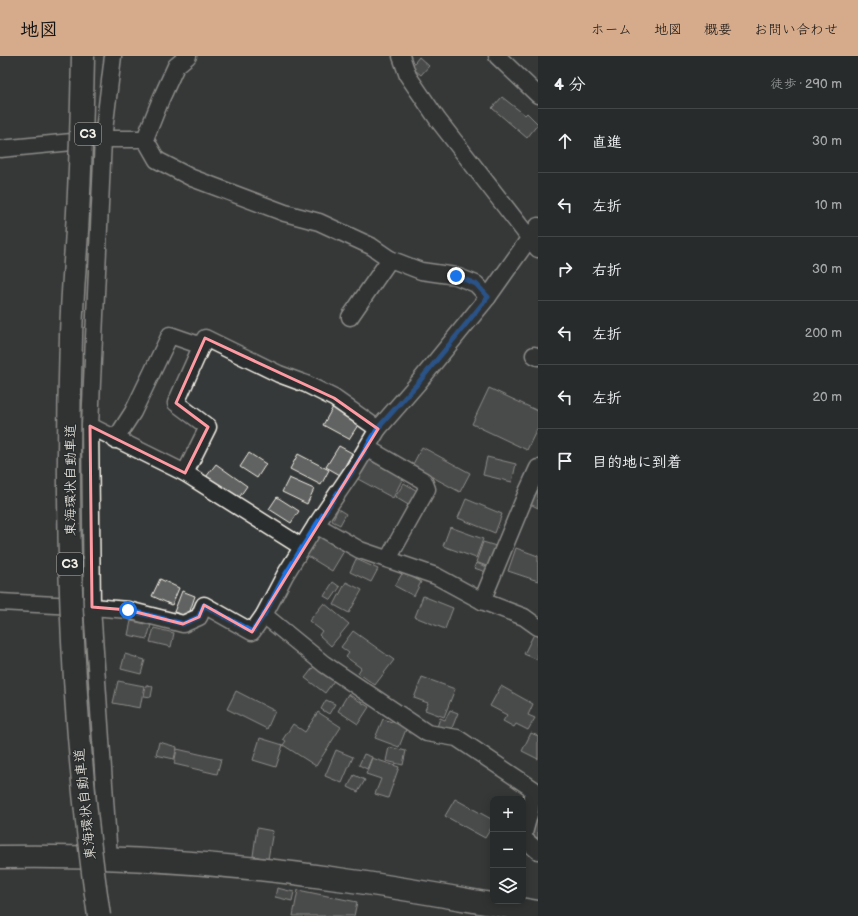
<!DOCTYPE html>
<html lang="ja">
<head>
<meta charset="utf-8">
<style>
  body { margin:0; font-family:"Balsamiq Sans","Klee One",sans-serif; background:#303333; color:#f1f3f6 }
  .controls { position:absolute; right:12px; bottom:12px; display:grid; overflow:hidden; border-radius:8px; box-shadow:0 2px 10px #0003 }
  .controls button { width:36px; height:36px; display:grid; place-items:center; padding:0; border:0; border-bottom:1px solid #444747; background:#282b2b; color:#f1f3f6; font:20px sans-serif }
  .stop { position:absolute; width:12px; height:12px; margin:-9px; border:3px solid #1a73e8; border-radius:50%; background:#fff }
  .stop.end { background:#1a73e8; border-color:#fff; box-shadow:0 1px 4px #0008 }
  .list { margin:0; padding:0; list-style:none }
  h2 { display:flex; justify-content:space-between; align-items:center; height:52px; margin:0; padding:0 16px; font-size:17px }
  h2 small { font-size:13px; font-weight:400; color:#a5a7a9 }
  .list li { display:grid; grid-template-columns:26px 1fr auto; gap:12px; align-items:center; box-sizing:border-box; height:64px; padding:0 16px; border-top:1px solid #444747 }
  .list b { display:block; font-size:15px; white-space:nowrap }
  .list em { font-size:13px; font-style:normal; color:#a5a7a9 }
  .icon { flex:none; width:22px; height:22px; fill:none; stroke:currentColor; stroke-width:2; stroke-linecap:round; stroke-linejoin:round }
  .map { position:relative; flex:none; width:538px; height:860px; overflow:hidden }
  header { display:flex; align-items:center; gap:24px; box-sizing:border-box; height:56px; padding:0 20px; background:#d6ab8b; color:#111 }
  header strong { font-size:19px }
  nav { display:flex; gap:22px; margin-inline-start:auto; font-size:14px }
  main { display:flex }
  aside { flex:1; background:#282b2b }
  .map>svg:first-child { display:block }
</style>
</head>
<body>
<header>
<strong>地図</strong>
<nav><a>ホーム</a><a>地図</a><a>概要</a><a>お問い合わせ</a></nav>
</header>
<main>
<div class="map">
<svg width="538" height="860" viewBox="0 0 538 860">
  <rect width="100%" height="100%" fill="#363939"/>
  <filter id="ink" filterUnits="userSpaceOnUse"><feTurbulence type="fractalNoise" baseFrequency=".025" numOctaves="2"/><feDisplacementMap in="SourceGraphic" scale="8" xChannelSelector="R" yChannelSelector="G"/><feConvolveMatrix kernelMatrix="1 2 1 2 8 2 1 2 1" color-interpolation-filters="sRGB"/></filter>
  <g filter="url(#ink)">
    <g fill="#616362" stroke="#f4f1e8">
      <polygon points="419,1 429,10 421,19 411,11"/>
      <polygon points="502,41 525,59 527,57 538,68 527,82 492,52"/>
      <polygon points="489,332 538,355 538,371 527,394 472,368"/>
      <polygon points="333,351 360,366 349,383 323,369"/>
      <polygon points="339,390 352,397 340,419 326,411"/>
      <polygon points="422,391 470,417 460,436 412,410"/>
      <polygon points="249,397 266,408 257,422 240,411"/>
      <polygon points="298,398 329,414 321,429 290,413"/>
      <polygon points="487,401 516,408 512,426 483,419"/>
      <polygon points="367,403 403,422 393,442 356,422"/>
      <polygon points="216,408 247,430 238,443 206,421"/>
      <polygon points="289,422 314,433 307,448 282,436"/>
      <polygon points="404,427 419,436 410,450 395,441"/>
      <polygon points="537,434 538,435 538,452 530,448"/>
      <polygon points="277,441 299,455 291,467 269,453"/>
      <polygon points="466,443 502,458 495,477 458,462"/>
      <polygon points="338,453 346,458 340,469 332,465"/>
      <polygon points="450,471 483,483 476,502 443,490"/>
      <polygon points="318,479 344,495 332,515 306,499"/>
      <polygon points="483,486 496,490 489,511 476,506"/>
      <polygon points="516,492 538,500 538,525 508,515"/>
      <polygon points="356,503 378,513 371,526 350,516"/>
      <polygon points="476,507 487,511 486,516 474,512"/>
      <polygon points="403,516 421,526 414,540 395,530"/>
      <polygon points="160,523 179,532 172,549 152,540"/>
      <polygon points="333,526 340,531 331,544 324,540"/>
      <polygon points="346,526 362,534 349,557 334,549"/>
      <polygon points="182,535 195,540 188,561 174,556"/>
      <polygon points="423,540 453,552 445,573 415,561"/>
      <polygon points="324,547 349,568 331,590 319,579 322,575 309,565"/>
      <polygon points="131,565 151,569 147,583 128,579"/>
      <polygon points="154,572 174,577 171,591 150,586"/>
      <polygon points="353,575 394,604 375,629 358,617 361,612 346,601 349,597 341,591"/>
      <polygon points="535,576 538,577 538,604 524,598"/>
      <polygon points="125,598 145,604 141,618 121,613"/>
      <polygon points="316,608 336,622 325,637 305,622"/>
      <polygon points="422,621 455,633 444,661 425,654 428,647 414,642"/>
      <polygon points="118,625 144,630 140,652 113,647"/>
      <polygon points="146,629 153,630 151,641 144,640"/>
      <polygon points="501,630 533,648 528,659 535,662 528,674 516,668 514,671 503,665 507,659 490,650"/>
      <polygon points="236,635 275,655 267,673 227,653"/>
      <polygon points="348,638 369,651 358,668 338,655"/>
      <polygon points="326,644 335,648 329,658 321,653"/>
      <polygon points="450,654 458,657 450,677 437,671 440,662 445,664"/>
      <polygon points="318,656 341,671 316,710 283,689 286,685 283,683 293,668 305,676"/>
      <polygon points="383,663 407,671 399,691 375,682"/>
      <polygon points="531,677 538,680 538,703 522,695"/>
      <polygon points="260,682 283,689 276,711 253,704"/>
      <polygon points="159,686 177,691 174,703 156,699"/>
      <polygon points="389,691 406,695 403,709 386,705"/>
      <polygon points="177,693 221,703 217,718 174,708"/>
      <polygon points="336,694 353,701 342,727 325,720"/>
      <polygon points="364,698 372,701 367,713 359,709"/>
      <polygon points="372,702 399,711 388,742 375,738 381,723 366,718"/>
      <polygon points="354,719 365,724 358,736 348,731"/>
      <polygon points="455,743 493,764 493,769 485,782 445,760"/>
      <polygon points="532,760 538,762 538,782 529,780"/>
      <polygon points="257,772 273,775 268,803 253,800"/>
      <polygon points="277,832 294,836 292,845 275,841"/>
      <polygon points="298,834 357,846 354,860 293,860"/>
    </g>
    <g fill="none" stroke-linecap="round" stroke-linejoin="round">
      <g stroke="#f4f1e8" stroke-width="19">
        <g id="street">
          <polyline points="401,0 408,20 438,64 538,193"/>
          <polyline points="497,0 538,39"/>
          <polyline points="145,83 157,104 192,122 285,157 319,166 371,190 390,203 421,215 456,220 476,228 488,241"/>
          <polyline points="145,83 161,43 176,10 188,0"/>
          <polyline points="0,93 103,83 145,83"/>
          <polyline points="350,261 390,203"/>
          <polyline points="534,299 538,301"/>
          <polyline points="90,370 185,417 302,491"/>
          <polyline points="115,384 133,356 170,279 202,290"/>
          <polyline points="367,392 424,425 427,433 388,503"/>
          <polyline points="185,417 208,371 176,347 205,282 279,318 306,328 334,342 378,373"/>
          <polyline points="316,469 360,494 436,520 482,545 524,561 538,571"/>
          <polyline points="482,545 527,436 538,412"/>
          <polyline points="0,546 92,551 128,554 183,568 199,561 204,549 252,576 264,559 285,519 316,469 354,413 378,373 418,327 488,241 538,170"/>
          <polyline points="264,559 324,608 427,677 457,682 533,733 530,755 523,781"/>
          <polyline points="523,782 538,795"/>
          <polyline points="109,802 92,551 90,370 103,83 113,0"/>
        </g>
      </g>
      <g stroke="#f4f1e8" stroke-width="25">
        <path id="secondary" d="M0 801C113 799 226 807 338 823 405 832 471 845 538 856"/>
      </g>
      <use href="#street" stroke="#2a2d2e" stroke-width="16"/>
      <use href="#secondary" stroke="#2a2d2e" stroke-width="22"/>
      <g stroke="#f4f1e8" stroke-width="25" stroke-linecap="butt">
        <path id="highway-bridge" d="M83 0C82 52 81 104 78 156 76 198 72 239 71 281 65 474 71 669 99 860"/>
      </g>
      <use href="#highway-bridge" stroke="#2a2d2e" stroke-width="22"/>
    </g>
  </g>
  <g fill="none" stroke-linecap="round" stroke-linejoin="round" filter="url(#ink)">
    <polyline stroke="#1a73e8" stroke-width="5" points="128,554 183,568 199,561 204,549 252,576 264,559 285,519 316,469 354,413 378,372 418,327 488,241 476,228 456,220"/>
  </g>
  <path d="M0 0H538V860H0ZM205 282 334 342 378 373 252 576 204 549 199 561 183 568 128 554 92 551 90 370 185 417 208 371 176 347Z" fill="#363939" fill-opacity=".55" fill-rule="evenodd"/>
  <path fill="none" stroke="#ff9aa2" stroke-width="3" stroke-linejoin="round" d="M205 282 334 342 378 373 252 576 204 549 199 561 183 568 128 554 92 551 90 370 185 417 208 371 176 347Z"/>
  <g text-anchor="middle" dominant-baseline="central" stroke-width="3" stroke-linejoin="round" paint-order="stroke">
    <g fill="#2a2d2e" stroke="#b7b6b0" stroke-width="1">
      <rect x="75" y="67" width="26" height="22" rx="3"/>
      <rect x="57" y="497" width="26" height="22" rx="3"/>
    </g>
    <g font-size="13" font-weight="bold" fill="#f4f1e8">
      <text x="88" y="78">C3</text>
      <text x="70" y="508">C3</text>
    </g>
    <g font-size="14" fill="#f4f1e8" stroke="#2a2d2e">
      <text transform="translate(70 424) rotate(-90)">東海環状自動車道</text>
      <text transform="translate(85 748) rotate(-96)">東海環状自動車道</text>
    </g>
  </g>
</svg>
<div class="controls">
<button>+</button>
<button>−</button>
<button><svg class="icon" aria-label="layers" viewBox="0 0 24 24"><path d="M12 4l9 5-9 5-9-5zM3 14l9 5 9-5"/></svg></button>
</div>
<div class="stop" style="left:128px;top:554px"></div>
<div class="stop end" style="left:456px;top:220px"></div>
</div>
<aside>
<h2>4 分<small>徒歩 · 290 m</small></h2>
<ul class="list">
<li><svg class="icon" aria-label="ahead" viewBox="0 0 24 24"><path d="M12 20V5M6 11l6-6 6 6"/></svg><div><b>直進</b></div><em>30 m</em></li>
<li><svg class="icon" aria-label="left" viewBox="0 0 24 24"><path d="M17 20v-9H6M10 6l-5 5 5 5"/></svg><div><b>左折</b></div><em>10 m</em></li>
<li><svg class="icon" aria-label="right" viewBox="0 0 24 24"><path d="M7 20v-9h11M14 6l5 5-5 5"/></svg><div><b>右折</b></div><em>30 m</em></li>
<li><svg class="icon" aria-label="left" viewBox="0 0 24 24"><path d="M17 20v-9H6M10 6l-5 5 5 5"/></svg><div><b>左折</b></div><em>200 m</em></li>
<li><svg class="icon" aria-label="left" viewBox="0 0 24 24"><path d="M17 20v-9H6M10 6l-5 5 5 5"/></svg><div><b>左折</b></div><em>20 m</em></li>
<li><svg class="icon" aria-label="arrive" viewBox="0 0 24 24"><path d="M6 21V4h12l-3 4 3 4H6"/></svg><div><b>目的地に到着</b></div></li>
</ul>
</aside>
</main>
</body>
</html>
